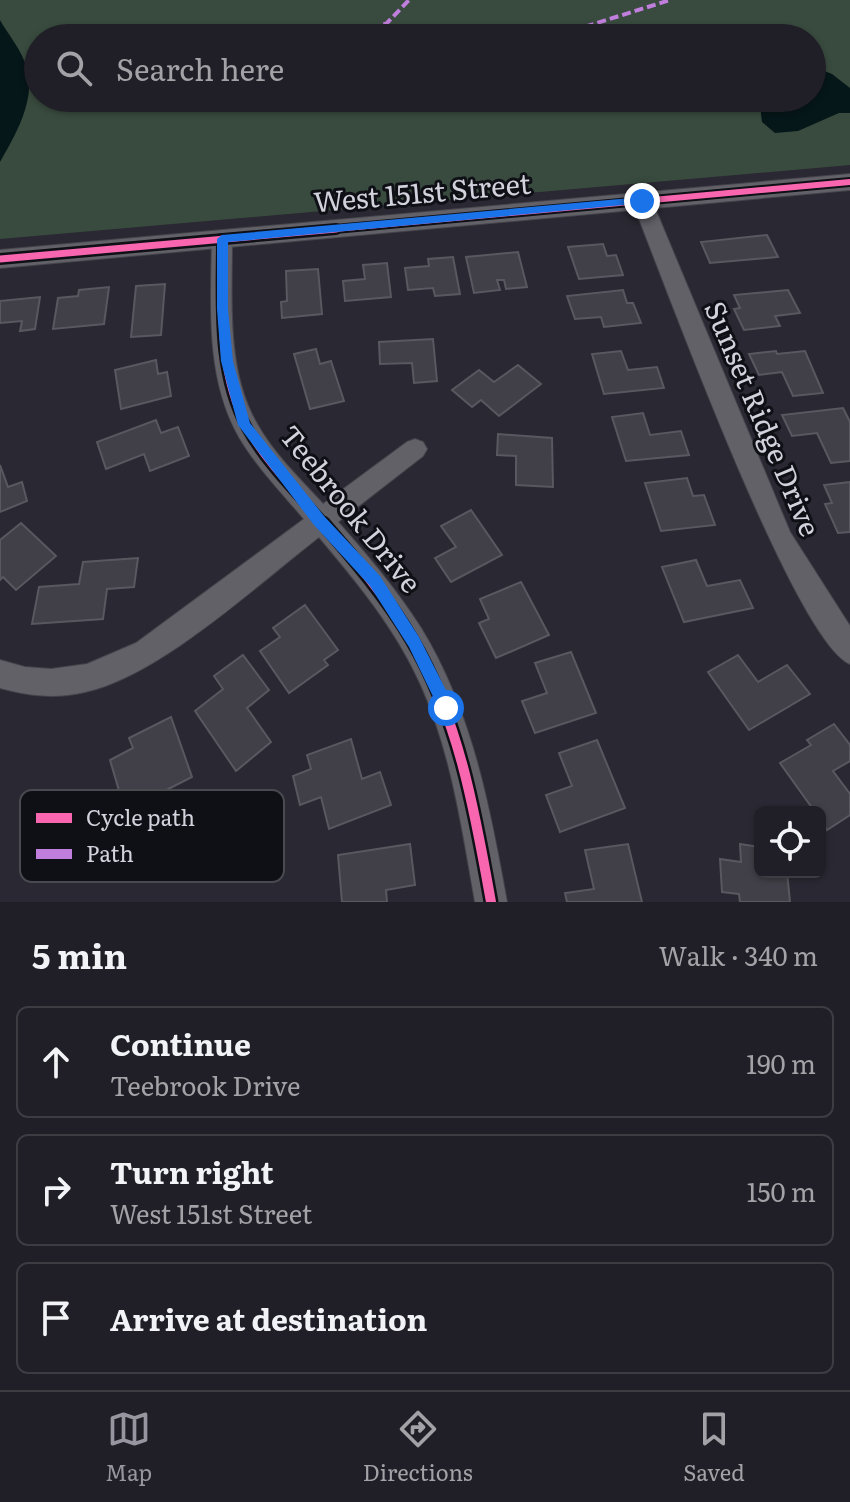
<!DOCTYPE html>
<html lang="en">
<head>
<meta charset="utf-8">
<style>
  body { margin:0; font-family:Literata,serif; background:#28272e; color:#f1f3f6 }
  .controls { position:absolute; right:24px; bottom:24px; display:grid; overflow:hidden; border-radius:12px; box-shadow:0 2px 6px #0004 }
  .controls button { width:72px; height:72px; display:grid; place-items:center; padding:0; border:0; border-bottom:2px solid #3d3c43; background:#201e26; color:#f1f3f6; font:40px sans-serif }
  .stop { position:absolute; width:24px; height:24px; margin:-18px; border:6px solid #1a73e8; border-radius:50%; background:#fff }
  .stop.end { background:#1a73e8; border-color:#fff; box-shadow:0 2px 8px #0008 }
  .list { margin:0; padding:0; list-style:none }
  h2 { display:flex; justify-content:space-between; align-items:center; height:104px; margin:0; padding:0 32px; font-size:34px }
  h2 small { font-size:26px; font-weight:400; color:#a2a2a7 }
  .list li { display:grid; grid-template-columns:52px 1fr auto; gap:24px; align-items:center; box-sizing:border-box; height:112px; margin:0 16px 16px; padding:0 16px; border:2px solid #3d3c43; border-radius:12px }
  .list b { display:block; font-size:30px; white-space:nowrap }
  .list p { margin:0; font-size:26px; white-space:nowrap; color:#a2a2a7 }
  .list em { font-size:26px; font-style:normal; color:#a2a2a7 }
  .icon { flex:none; width:44px; height:44px; fill:none; stroke:currentColor; stroke-width:2; stroke-linecap:round; stroke-linejoin:round }
  .map { position:relative; flex:none; width:850px; height:902px; overflow:hidden }
  .search { position:absolute; background:#201e26; box-shadow:0 2px 6px #0004; left:24px; right:24px; top:24px; height:88px; display:flex; align-items:center; gap:20px; box-sizing:border-box; padding:0 28px; border-radius:44px; color:#a2a2a7; font-size:30px }
  .sheet { height:488px; background:#201e26 }
  nav { display:flex; justify-content:space-around; align-items:center; box-sizing:border-box; height:112px; border-top:2px solid #3d3c43; background:#201e26; font-size:22px; color:#a2a2a7 }
  nav a { display:grid; justify-items:center; gap:4px }
  nav .on { color:#9796a0 }
  .map>svg:first-child { display:block }
</style>
</head>
<body>
<div class="map">
<svg width="850" height="902" viewBox="0 0 850 902">
  <rect width="100%" height="100%" fill="#2a2832"/>
  <path fill="#394b3e" fill-rule="evenodd" d="M0 0H850V165L0 239ZM38 38H812V98H38Z"/>
  <g fill="#061719">
    <path d="M0 20C9 36 22 50 27 69 36 100 15 136 0 162Z"/>
    <polygon points="812,66 832,74 850,88 850,113 839,113 798,131 775,133 762,122 759,98 812,98"/>
  </g>
  <g fill="#413f47" stroke="#59575f" stroke-width="2">
    <polygon points="767,235 778,257 710,263 701,242"/>
    <polygon points="603,244 607,256 616,255 623,275 579,279 568,247"/>
    <polygon points="518,252 527,287 506,289 504,280 497,280 500,290 474,293 466,257"/>
    <polygon points="453,257 460,294 435,296 433,288 408,290 405,268 429,266 428,259"/>
    <polygon points="387,263 391,297 345,301 343,281 365,279 363,265"/>
    <polygon points="318,269 322,314 282,318 281,302 287,301 286,271"/>
    <polygon points="165,284 161,335 131,337 136,286"/>
    <polygon points="109,287 104,324 53,329 58,298 78,296 79,290"/>
    <polygon points="623,290 627,303 633,303 641,323 604,327 601,317 575,319 567,296"/>
    <polygon points="788,290 800,313 775,316 780,326 744,330 734,309 740,308 734,295"/>
    <polygon points="40,297 35,329 20,331 22,321 0,323 0,301"/>
    <polygon points="433,339 437,381 414,383 412,363 380,364 379,342"/>
    <polygon points="316,349 320,364 331,361 344,401 310,409 294,354"/>
    <polygon points="621,351 628,370 657,367 664,388 604,394 592,354"/>
    <polygon points="776,351 777,354 805,351 823,393 793,396 782,372 759,375 749,354"/>
    <polygon points="156,360 158,374 167,372 171,396 121,409 115,370"/>
    <polygon points="518,365 541,384 499,416 481,400 472,407 452,390 479,370 494,382"/>
    <polygon points="843,408 850,422 850,461 831,463 817,433 792,436 782,415"/>
    <polygon points="643,413 650,435 681,431 689,455 626,461 612,417"/>
    <polygon points="156,420 161,433 178,427 189,456 150,471 144,454 106,469 97,442"/>
    <polygon points="498,434 552,438 553,487 516,485 516,456 497,455"/>
    <polygon points="0,465 8,487 22,482 27,501 0,512"/>
    <polygon points="687,478 693,496 704,495 715,525 661,531 645,483"/>
    <polygon points="850,482 850,532 838,533 825,504 832,503 824,485"/>
    <polygon points="471,510 502,555 451,582 435,558 456,547 441,526"/>
    <polygon points="21,523 56,556 16,590 3,577 0,580 0,540"/>
    <polygon points="138,558 134,587 107,589 103,619 32,624 39,587 79,584 83,562"/>
    <polygon points="696,560 707,586 740,580 753,608 684,622 662,567"/>
    <polygon points="521,582 549,635 496,658 479,623 489,619 480,599"/>
    <polygon points="305,605 338,650 324,660 328,665 289,693 260,651 280,637 273,628"/>
    <polygon points="571,652 596,713 535,733 522,701 547,693 535,663"/>
    <polygon points="243,655 269,690 247,708 271,742 236,771 195,711 223,689 214,676"/>
    <polygon points="738,655 758,682 787,665 810,694 749,730 708,672"/>
    <polygon points="171,717 192,777 125,811 110,760 133,748 129,738"/>
    <polygon points="834,724 850,745 850,761 833,771 850,794 850,815 827,830 820,819 820,812 815,812 780,763 811,745 807,740"/>
    <polygon points="351,739 362,779 380,772 391,805 329,829 321,797 300,805 293,776 311,769 307,755"/>
    <polygon points="597,740 625,808 560,832 546,795 572,786 559,753"/>
    <polygon points="410,844 415,885 386,890 387,902 342,902 338,855"/>
    <polygon points="628,844 642,902 567,902 565,893 594,889 585,850"/>
    <polygon points="740,844 760,847 760,872 787,872 790,902 740,902 739,894 722,892 720,859 741,862"/>
  </g>
  <g fill="none" stroke-linecap="round" stroke-linejoin="round">
    <g stroke="#45444c" stroke-width="2">
      <g id="minor">
        <path d="M642 194 652 201 790 532 850 626V664C794 641 662 275 632 201Z"/>
        <path d="M222 232 232 239C232 298 226 369 256 422 272 452 300 479 323 504L407 442 415 439 423 442 427 449 423 456 338 522C368 556 397 590 421 628 472 711 490 808 507 902H475C462 828 451 751 420 683 395 628 357 582 319 537 257 585 159 676 85 692 55 699 29 696 0 688V660L25 667 51 669 87 664 136 643 304 519C282 493 256 466 239 437 205 377 211 305 212 239Z"/>
      </g>
    </g>
    <g stroke="#45444c" stroke-width="2">
      <polygon id="tertiary" points="850,174 850,190 0,268 0,250"/>
    </g>
    <use href="#minor" fill="#626168" fill-rule="evenodd"/>
    <use href="#tertiary" fill="#626168" fill-rule="evenodd"/>
    <g stroke="#c07fdc" stroke-width="4" stroke-dasharray="9 4" stroke-linecap="butt">
      <polyline points="347,38 387,23 409,0"/>
      <polyline points="521,38 581,28 670,0"/>
      <polyline points="212,98 273,110 313,98"/>
    </g>
    <g stroke="#0f0f16" stroke-width="10">
      <polyline id="cycleway-far2" points="313,231 850,182"/>
    </g>
    <g stroke="#0f0f16" stroke-width="12">
      <g id="cycleway-far1">
        <path d="M222 239C222 301 216 372 247 428 266 463 299 495 325 525"/>
        <polyline points="0,259 336,229"/>
      </g>
    </g>
    <g stroke="#0f0f16" stroke-width="15">
      <path id="cycleway" d="M323 523C355 560 387 597 412 640 459 720 475 812 491 902"/>
    </g>
    <use href="#cycleway-far2" stroke="#f766af" stroke-width="6"/>
    <use href="#cycleway-far1" stroke="#f766af" stroke-width="7"/>
    <use href="#cycleway" stroke="#f766af" stroke-width="10"/>
  </g>
  <polygon fill="#1a73e8" points="642,197 647,201 645,203 228,242 228,309 233,361 250,423 324,516 380,576 419,637 452,702 452,713 446,716 441,713 409,647 370,586 314,525 238,425 221,361 217,309 217,239 222,235"/>
  <g text-anchor="middle" dominant-baseline="central" stroke-width="6" stroke-linejoin="round" paint-order="stroke">
    <g font-size="28" fill="#d2d2dc" stroke="#0f0f16">
      <text transform="translate(422 191) rotate(-5)">West 151st Street</text>
      <text transform="translate(764 418) rotate(67)">Sunset Ridge Drive</text>
      <text transform="translate(352 508) rotate(51)">Teebrook Drive</text>
    </g>
  </g>
  <rect x="20" y="790" width="264" height="92" rx="12" fill="#0f0f16" stroke="#4a4a51" stroke-width="2"/>
  <rect x="36" y="813" width="36" height="10" fill="#f766af"/>
  <rect x="36" y="849" width="36" height="10" fill="#c07fdc"/>
  <g font-size="22" fill="#d2d2dc">
    <text x="86" y="826">Cycle path</text>
    <text x="86" y="862">Path</text>
  </g>
</svg>
<div class="controls">
<button><svg class="icon" aria-label="locate" viewBox="0 0 24 24"><circle cx="12" cy="12" r="6"/><path d="M12 2v4M12 18v4M2 12h4M18 12h4"/></svg></button>
</div>
<div class="stop" style="left:446px;top:708px"></div>
<div class="stop end" style="left:642px;top:201px"></div>
<div class="search"><svg class="icon" aria-label="search" viewBox="0 0 24 24"><circle cx="10" cy="10" r="6"/><path d="M15 15l6 6"/></svg>Search here</div>
</div>
<section class="sheet">
<h2>5 min<small>Walk · 340 m</small></h2>
<ul class="list">
<li><svg class="icon" aria-label="ahead" viewBox="0 0 24 24"><path d="M12 20V5M6 11l6-6 6 6"/></svg><div><b>Continue</b><p>Teebrook Drive</p></div><em>190 m</em></li>
<li><svg class="icon" aria-label="right" viewBox="0 0 24 24"><path d="M7 20v-9h11M14 6l5 5-5 5"/></svg><div><b>Turn right</b><p>West 151st Street</p></div><em>150 m</em></li>
<li><svg class="icon" aria-label="arrive" viewBox="0 0 24 24"><path d="M6 21V4h12l-3 4 3 4H6"/></svg><div><b>Arrive at destination</b></div></li>
</ul>
</section>
<nav>
<a class="on"><svg class="icon" aria-label="map" viewBox="0 0 24 24"><path d="M3 6l6-2 6 2 6-2v14l-6 2-6-2-6 2zM9 4v14M15 6v14"/></svg>Map</a>
<a><svg class="icon" aria-label="directions" viewBox="0 0 24 24"><path d="M12 3l9 9-9 9-9-9zM9 14v-3h6M13 9l2 2-2 2"/></svg>Directions</a>
<a><svg class="icon" aria-label="saved" viewBox="0 0 24 24"><path d="M7 4h10v16l-5-4-5 4z"/></svg>Saved</a>
</nav>
</body>
</html>
